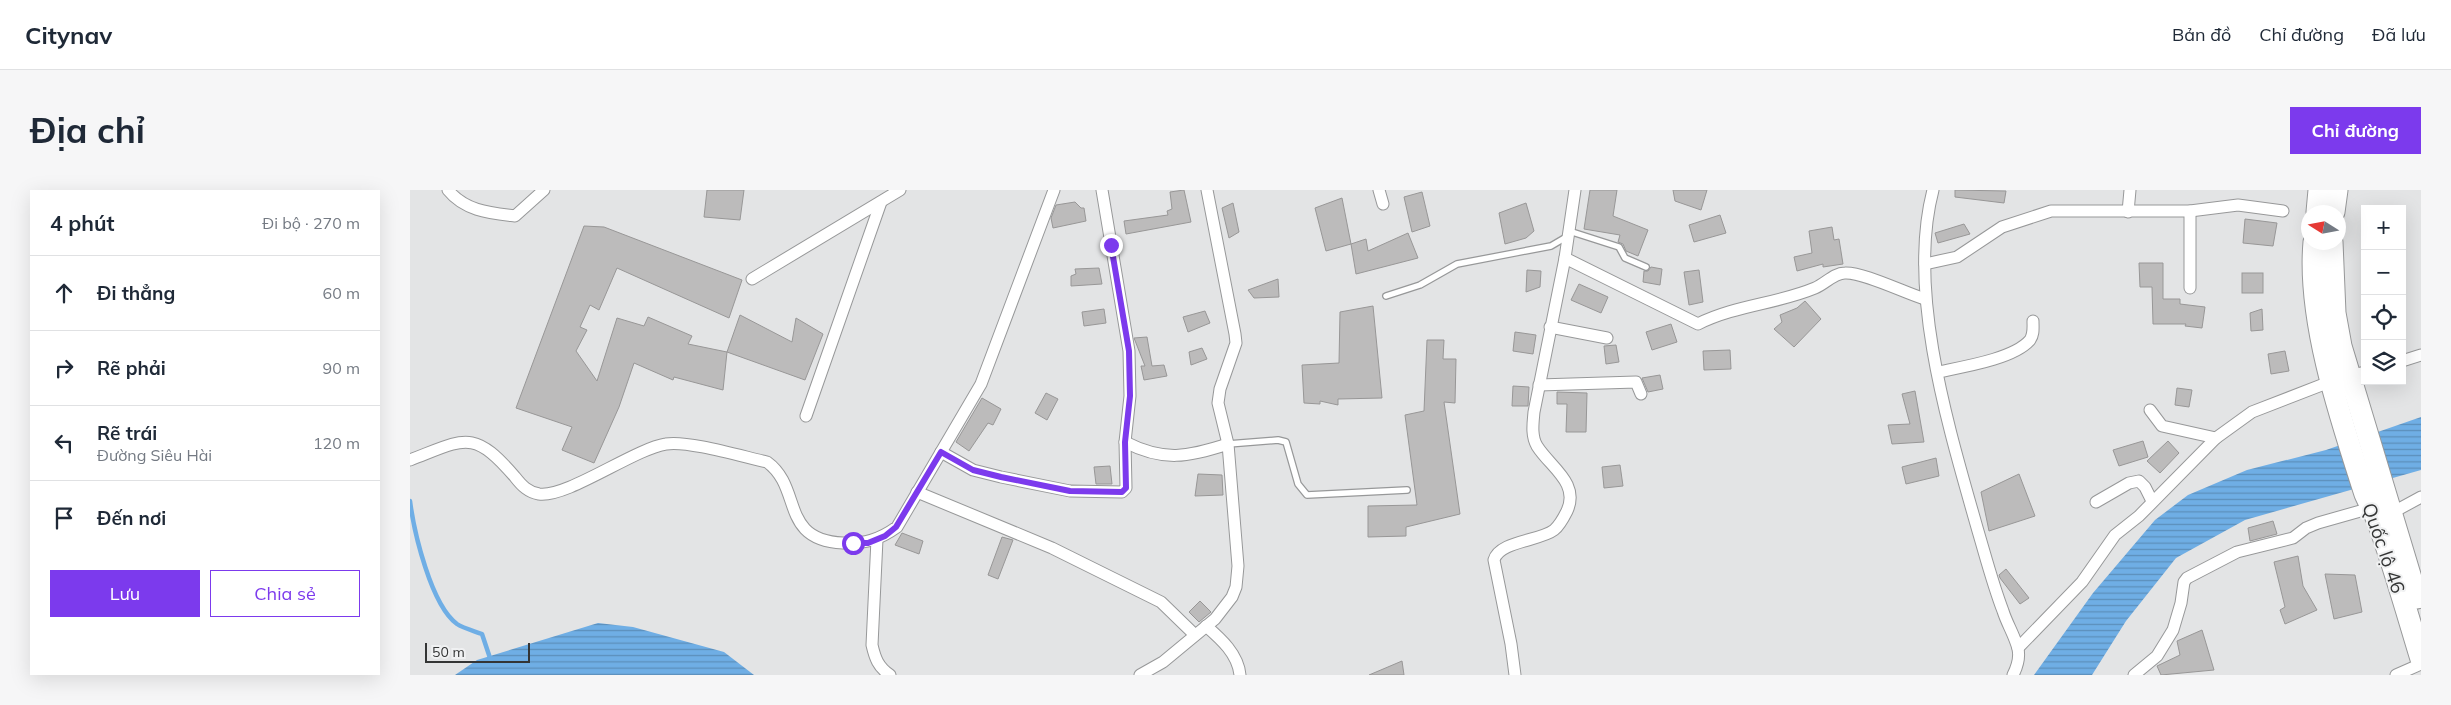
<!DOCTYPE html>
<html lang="vi">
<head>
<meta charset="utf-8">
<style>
  body { margin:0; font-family:Mulish,sans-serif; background:#f6f6f7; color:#1f2937 }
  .controls { position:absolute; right:15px; top:15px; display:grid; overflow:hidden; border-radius:0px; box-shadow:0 5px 20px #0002 }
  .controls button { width:45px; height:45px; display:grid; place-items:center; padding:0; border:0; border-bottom:1px solid #e0e1e3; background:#fff; color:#1f2937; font:25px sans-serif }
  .compass { position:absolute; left:1891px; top:15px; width:45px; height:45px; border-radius:50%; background:#fff; box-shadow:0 5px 20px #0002; rotate:281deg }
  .scale { position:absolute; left:15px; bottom:12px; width:105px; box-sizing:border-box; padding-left:5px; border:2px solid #343535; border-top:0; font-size:14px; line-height:18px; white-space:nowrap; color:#343535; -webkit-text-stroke:4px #f0f1f2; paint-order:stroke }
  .stop { position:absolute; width:15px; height:15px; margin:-11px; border:4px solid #7c3aed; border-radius:50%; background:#fff }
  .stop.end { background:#7c3aed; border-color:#fff; box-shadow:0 1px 5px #0008 }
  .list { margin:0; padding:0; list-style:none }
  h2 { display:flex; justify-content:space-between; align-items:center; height:65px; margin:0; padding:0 20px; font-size:21px }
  h2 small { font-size:16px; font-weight:400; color:#747a83 }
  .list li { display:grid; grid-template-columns:32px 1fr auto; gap:15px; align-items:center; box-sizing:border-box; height:75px; padding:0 20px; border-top:1px solid #e0e1e3 }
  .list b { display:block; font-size:19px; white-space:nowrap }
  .list p { margin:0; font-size:16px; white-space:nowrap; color:#747a83 }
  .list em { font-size:16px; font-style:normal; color:#747a83 }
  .actions { display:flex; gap:10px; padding:15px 20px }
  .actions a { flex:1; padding:11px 0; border:1px solid #7c3aed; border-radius:0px; text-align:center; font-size:18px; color:#7c3aed }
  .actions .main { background:#7c3aed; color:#fff }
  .icon { flex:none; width:28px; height:28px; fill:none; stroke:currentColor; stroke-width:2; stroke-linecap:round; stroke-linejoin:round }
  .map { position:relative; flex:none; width:2011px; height:485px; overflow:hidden; border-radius:0px }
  header { display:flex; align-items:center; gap:30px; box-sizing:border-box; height:70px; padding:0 25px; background:#fff; border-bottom:1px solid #e0e1e3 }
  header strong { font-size:24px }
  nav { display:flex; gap:28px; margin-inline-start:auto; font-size:18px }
  .intro { display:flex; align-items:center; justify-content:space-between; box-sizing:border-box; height:120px; padding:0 30px }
  h1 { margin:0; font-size:35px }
  .button { padding:12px 22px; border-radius:0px; background:#7c3aed; color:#fff; font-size:18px; font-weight:700 }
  main { display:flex; gap:30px; padding:0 30px }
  aside { flex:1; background:#fff; border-radius:0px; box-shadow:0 5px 20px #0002 }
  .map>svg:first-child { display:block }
</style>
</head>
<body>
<header>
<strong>Citynav</strong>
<nav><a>Bản đồ</a><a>Chỉ đường</a><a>Đã lưu</a></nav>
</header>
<div class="intro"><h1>Địa chỉ</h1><a class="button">Chỉ đường</a></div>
<main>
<aside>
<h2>4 phút<small>Đi bộ · 270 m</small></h2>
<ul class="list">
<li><svg class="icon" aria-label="ahead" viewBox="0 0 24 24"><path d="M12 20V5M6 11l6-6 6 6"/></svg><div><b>Đi thẳng</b></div><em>60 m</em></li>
<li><svg class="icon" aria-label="right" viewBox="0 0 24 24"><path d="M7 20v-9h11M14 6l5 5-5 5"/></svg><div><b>Rẽ phải</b></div><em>90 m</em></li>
<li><svg class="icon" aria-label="left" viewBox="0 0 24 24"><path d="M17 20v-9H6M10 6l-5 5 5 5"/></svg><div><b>Rẽ trái</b><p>Đường Siêu Hài</p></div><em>120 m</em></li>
<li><svg class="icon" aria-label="arrive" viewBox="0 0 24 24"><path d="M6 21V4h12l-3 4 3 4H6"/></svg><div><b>Đến nơi</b></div></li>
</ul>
<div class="actions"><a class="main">Lưu</a><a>Chia sẻ</a></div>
</aside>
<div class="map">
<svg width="2011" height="485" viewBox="0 0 2011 485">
  <defs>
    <pattern id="water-rules" width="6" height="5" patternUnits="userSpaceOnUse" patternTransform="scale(1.25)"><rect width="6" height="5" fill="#6faee5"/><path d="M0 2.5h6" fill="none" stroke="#5c8eba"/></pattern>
  </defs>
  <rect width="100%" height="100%" fill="#e3e4e5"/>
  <g fill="url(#water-rules)">
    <polygon points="2011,227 2011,280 1835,330 1766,368 1716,431 1682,485 1624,485 1683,403 1745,330 1778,305 1837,280 1916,260"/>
    <polygon points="188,433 223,437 314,462 344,485 45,485 67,470"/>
  </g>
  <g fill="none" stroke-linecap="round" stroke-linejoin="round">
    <path stroke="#6faee5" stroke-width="4.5" d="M0 311C4 342 21 415 47 434 53 438 64 441 72 444L81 471"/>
  </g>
  <g fill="#bcbbbb" stroke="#989797">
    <polygon points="297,0 334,0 330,30 294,27"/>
    <polygon points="774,0 781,32 716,44 714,31 758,25 757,21 762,19 760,2"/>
    <polygon points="1180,0 1207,0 1203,26 1238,40 1228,66 1216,61 1213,54 1208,52 1210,45 1174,39"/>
    <polygon points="1263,0 1297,0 1291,20 1265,11"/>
    <polygon points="1545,0 1596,1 1594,13 1545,7"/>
    <polygon points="1012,2 1020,36 1002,42 994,7"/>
    <polygon points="932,8 941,54 916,61 905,18"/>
    <polygon points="665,12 671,18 674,18 676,31 643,38 641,28 646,15"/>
    <polygon points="823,13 829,42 819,48 812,18"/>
    <polygon points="1116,13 1124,41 1116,48 1095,54 1089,23"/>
    <polygon points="1310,25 1316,43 1284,52 1279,35"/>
    <polygon points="1835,29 1867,33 1863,56 1833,53"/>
    <polygon points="1554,34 1560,44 1528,53 1525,43"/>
    <polygon points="174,36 194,37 332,90 319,128 207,78 189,120 180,115 170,137 177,140 166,161 187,191 207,128 234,136 238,127 282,146 278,154 317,162 313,200 264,187 263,190 224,173 209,217 184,273 152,260 162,237 106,218"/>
    <polygon points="1422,37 1424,50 1429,49 1433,74 1413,77 1413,74 1387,81 1384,67 1402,63 1399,41"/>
    <polygon points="998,43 1008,68 946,84 941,54 956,49 958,61"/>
    <polygon points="1729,73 1753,73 1753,109 1770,109 1770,114 1795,117 1792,138 1775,136 1776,134 1743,134 1742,97 1730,97"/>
    <polygon points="1241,77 1252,79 1250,95 1233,92 1234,81 1238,81"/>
    <polygon points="689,78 692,94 661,96 661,86 666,84 665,79"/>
    <polygon points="1117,80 1131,81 1130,97 1116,102"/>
    <polygon points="1289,80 1293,112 1279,115 1274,82"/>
    <rect x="1832" y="83" width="21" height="20"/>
    <polygon points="868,89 869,107 844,108 838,100"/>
    <polygon points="1169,94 1198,107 1191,123 1161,110"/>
    <polygon points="1395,111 1411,129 1384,157 1364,139 1372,132 1370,125 1387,118"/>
    <polygon points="963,116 972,208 928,209 928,215 910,211 910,214 894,213 892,175 929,173 930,122"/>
    <polygon points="694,119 696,133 674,136 672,122"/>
    <polygon points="1852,119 1853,140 1841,141 1840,123"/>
    <polygon points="795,121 800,133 778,142 773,127"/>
    <polygon points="330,125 382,152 386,128 413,144 395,190 317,162"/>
    <polygon points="1261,134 1267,152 1242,160 1236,142"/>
    <polygon points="1105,142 1126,145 1123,164 1103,161"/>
    <polygon points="737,147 742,176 754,175 757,186 734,190 731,176 735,176 724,148"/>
    <polygon points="1017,150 1034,150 1033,169 1046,169 1045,213 1034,212 1050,324 996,337 996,346 958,347 958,316 1007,315 995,225 1014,221"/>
    <polygon points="1206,155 1209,172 1196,174 1194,156"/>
    <polygon points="792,158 797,169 781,175 779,162"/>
    <polygon points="1320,160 1321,179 1294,180 1293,161"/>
    <polygon points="1875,161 1879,181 1861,184 1858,164"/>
    <polygon points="1250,185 1253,199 1238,202 1232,188"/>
    <polygon points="1103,196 1119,197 1118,216 1102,216"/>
    <polygon points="1767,198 1782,200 1779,217 1765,215"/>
    <polygon points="1505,201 1514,252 1482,254 1478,235 1500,234 1492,204"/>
    <polygon points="1147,202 1177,203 1176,242 1156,242 1157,214 1147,214"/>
    <polygon points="636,203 648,209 637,230 625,223"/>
    <polygon points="572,208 591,219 583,235 578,233 559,261 546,252"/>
    <polygon points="1733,251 1738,267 1709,276 1703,260"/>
    <polygon points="1758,251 1769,263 1750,283 1737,271"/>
    <polygon points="1526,268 1529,286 1496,294 1492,277"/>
    <polygon points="1210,275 1213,296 1194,298 1192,277"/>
    <polygon points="700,276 702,294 686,294 684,277"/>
    <polygon points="788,284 812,285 813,305 785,306"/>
    <polygon points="1609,284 1625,326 1579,341 1571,302"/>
    <polygon points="1863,331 1867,344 1840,351 1838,338"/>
    <polygon points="492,343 513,351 509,364 485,355"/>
    <polygon points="592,347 603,350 588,389 578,385"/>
    <polygon points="1888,366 1893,396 1907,420 1875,434 1870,420 1875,417 1864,372"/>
    <polygon points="1596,379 1619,408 1610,414 1590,388 1589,385"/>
    <polygon points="1915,384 1945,385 1952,422 1924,429"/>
    <polygon points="790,411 801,422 789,432 779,422"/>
    <polygon points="1792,440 1804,480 1751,485 1747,476 1770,465 1767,451"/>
    <polygon points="992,471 994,485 959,485"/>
  </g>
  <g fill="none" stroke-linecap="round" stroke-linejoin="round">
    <g stroke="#979899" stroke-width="8">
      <g id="lane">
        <polyline points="1159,41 1209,57 1215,68 1236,77"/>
        <polyline points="976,106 1010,95 1047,74 1141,56 1158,46"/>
        <polyline points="818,254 868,250 876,252 888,294 897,305 997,300"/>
      </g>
    </g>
    <g stroke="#979899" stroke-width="13">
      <g id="street">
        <path d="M38 0C55 21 80 23 105 26L134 0"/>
        <polyline points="969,0 973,14"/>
        <path d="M1523 0C1496 102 1540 242 1568 341 1576 368 1583 395 1593 421 1597 434 1605 446 1608 459 1610 468 1607 477 1603 485"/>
        <polyline points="1780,21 1780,98"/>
        <polyline points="1718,22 1720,0"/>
        <path d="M1155 68 1288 134C1326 115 1367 114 1405 98 1415 94 1424 83 1435 83 1453 82 1495 103 1515 109"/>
        <polyline points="1515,74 1547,67 1592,37 1641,21 1780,21 1828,15 1873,21"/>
        <polyline points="342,89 490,0"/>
        <polyline points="1140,137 1197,148"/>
        <polyline points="1992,171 2011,165"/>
        <path d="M1528 182C1552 177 1604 169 1620 150 1624 144 1623 138 1623 131"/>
        <polyline points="1939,186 1955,182"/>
        <polyline points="1129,195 1226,192 1231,204"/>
        <polyline points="1740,220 1752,236 1806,248"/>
        <polyline points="396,226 471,12"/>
        <path d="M715 252C754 272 778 267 818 254"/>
        <polyline points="531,262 563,280 591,287 660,301 712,302 716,298 715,252 720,206 719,161 692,0"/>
        <path d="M0 270C55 249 63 238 105 287 112 296 118 302 129 304 157 308 224 259 256 254 277 250 334 267 357 272 393 298 369 350 433 353 454 354 469 350 487 337L571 194 644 0"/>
        <polyline points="507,302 642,358 751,412 785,445"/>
        <polyline points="1686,312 1719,293 1729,291 1735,297 1742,311"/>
        <polyline points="1978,325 2011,307"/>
        <path d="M467 349 462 455C465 468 468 477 480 485"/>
        <path d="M796 436C811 449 828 464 830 485"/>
        <polyline points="1608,458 1672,392 1705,345 1729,326 1806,248 1842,222 1922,191"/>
        <polyline points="730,485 753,472 805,429 822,407 826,397 828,376 818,254 808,213 810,199 826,153 825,144 797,0"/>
        <path d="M1105 485 1101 454 1084 370C1089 351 1130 351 1144 340 1149 336 1154 327 1157 321 1170 293 1140 277 1127 256 1121 246 1123 233 1124 222L1155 68 1165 0"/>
        <polyline points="1724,485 1747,466 1763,440 1771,413 1774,392 1777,388 1827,362 1883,348 1896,338 1908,333 1961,318"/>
        <polyline points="1986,485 2011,474"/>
      </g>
    </g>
    <g stroke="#979899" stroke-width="23">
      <g id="highway">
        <polyline points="1907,22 1909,0"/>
        <polyline points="1924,22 1927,0"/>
        <path d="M1904 52C1897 130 1931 230 1955 304 1959 313 1964 322 1968 332 1984 377 1997 423 2011 469"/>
        <polyline points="1922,52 1925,123 1931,156 2007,408"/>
      </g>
    </g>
    <use href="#lane" stroke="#fff" stroke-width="5.5"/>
    <use href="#street" stroke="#fff" stroke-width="11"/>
    <use href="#highway" stroke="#fff" stroke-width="21"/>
  </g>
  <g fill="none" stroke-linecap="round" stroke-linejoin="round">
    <polyline stroke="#7c3aed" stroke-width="6" points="443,353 458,353 475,346 486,337 531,262 563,280 591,287 660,301 712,302 716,298 715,252 720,206 719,161 701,55"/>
  </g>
  <g text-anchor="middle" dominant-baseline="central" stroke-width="4" stroke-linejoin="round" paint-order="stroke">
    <g font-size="19" fill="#343535" stroke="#f0f1f2">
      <text transform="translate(1974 358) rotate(71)">Quốc lộ 46</text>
    </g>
  </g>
</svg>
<div class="controls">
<button>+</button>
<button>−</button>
<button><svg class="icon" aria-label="locate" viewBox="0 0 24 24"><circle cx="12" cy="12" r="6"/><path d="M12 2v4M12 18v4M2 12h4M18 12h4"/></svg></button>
<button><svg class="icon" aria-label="layers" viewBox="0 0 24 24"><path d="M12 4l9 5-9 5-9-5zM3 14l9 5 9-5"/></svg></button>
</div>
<svg class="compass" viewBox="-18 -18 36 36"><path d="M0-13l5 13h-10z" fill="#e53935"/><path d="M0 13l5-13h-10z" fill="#747a83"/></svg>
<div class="scale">50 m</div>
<div class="stop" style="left:443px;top:353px"></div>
<div class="stop end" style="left:701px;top:55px"></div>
</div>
</main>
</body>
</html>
